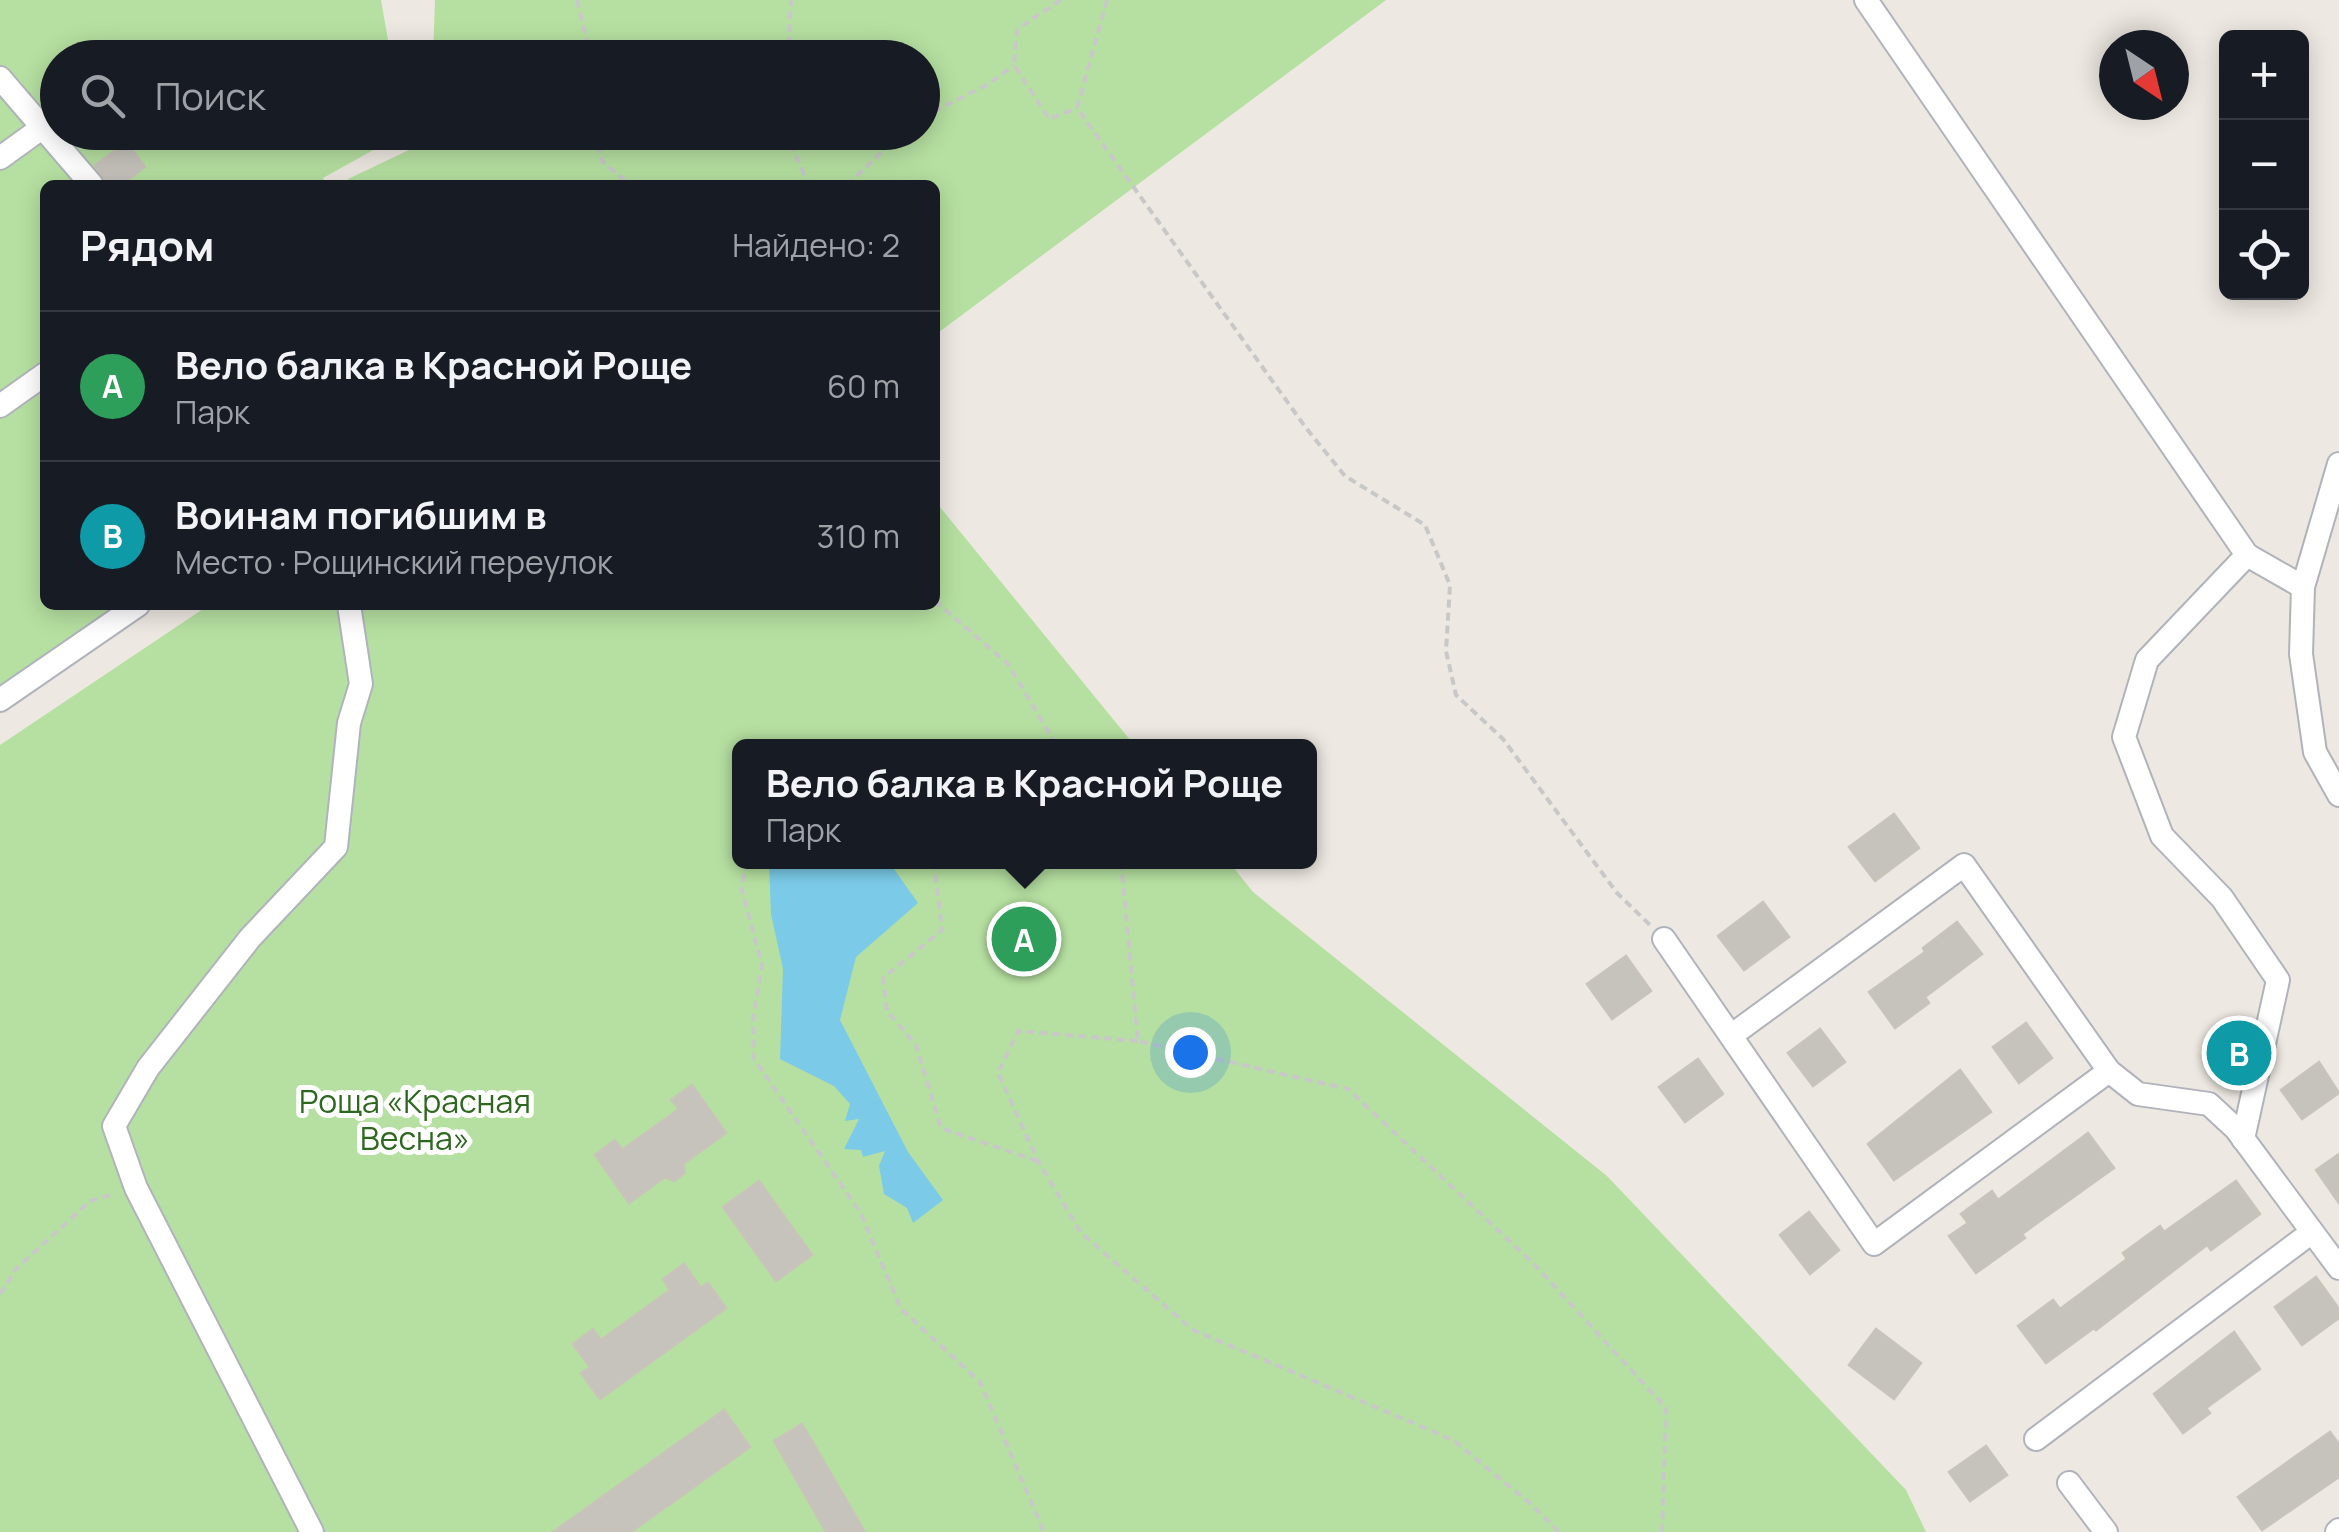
<!DOCTYPE html>
<html lang="ru">
<head>
<meta charset="utf-8">
<style>
  body { margin:0; font-family:Manrope,sans-serif; background:#242831; color:#f1f3f6 }
  .controls { position:absolute; right:30px; top:30px; display:grid; overflow:hidden; border-radius:15px; box-shadow:0 5px 25px #0003 }
  .controls button { width:90px; height:90px; display:grid; place-items:center; padding:0; border:0; border-bottom:2px solid #363941; background:#171b24; color:#f1f3f6; font:50px sans-serif }
  .compass { position:absolute; left:2099px; top:30px; width:90px; height:90px; border-radius:50%; background:#171b24; box-shadow:0 5px 25px #0003; rotate:145deg }
  .you { position:absolute; left:1190px; top:1052px; width:35px; height:35px; margin:-25px; border:8px solid #fff; border-radius:50%; background:#1a73e8; box-shadow:0 0 0 15px #1a73e833 }
  .badge { display:grid; place-items:center; width:65px; height:65px; border-radius:50%; background:#8c9099; color:#fff; font-size:32px; font-weight:700 }
  .pin { position:absolute; translate:-50% -50%; border:5px solid #fff; box-shadow:0 2px 10px #0006 }
  .popup { position:absolute; left:732px; top:739px; width:585px; height:130px; box-sizing:border-box; display:grid; place-content:center; border-radius:15px; background:#171b24; filter:drop-shadow(0 2px 8px #0005); font-size:32px; white-space:nowrap; color:#9ea1a6 }
  .popup b { font-size:38px; color:#f1f3f6 }
  .popup::after { content:''; position:absolute; left:50%; top:100%; margin-left:-20px; border:20px solid transparent; border-top-color:#171b24 }
  .list { margin:0; padding:0; list-style:none }
  h2 { display:flex; justify-content:space-between; align-items:center; height:130px; margin:0; padding:0 40px; font-size:42px }
  h2 small { font-size:32px; font-weight:400; color:#9ea1a6 }
  .list li { display:grid; grid-template-columns:65px 1fr auto; gap:30px; align-items:center; box-sizing:border-box; height:150px; padding:0 40px; border-top:2px solid #363941 }
  .list b { display:block; font-size:38px; white-space:nowrap }
  .list p { margin:0; font-size:32px; white-space:nowrap; color:#9ea1a6 }
  .list em { font-size:32px; font-style:normal; color:#9ea1a6 }
  .icon { flex:none; width:55px; height:55px; fill:none; stroke:currentColor; stroke-width:2; stroke-linecap:round; stroke-linejoin:round }
  .map { position:relative; flex:none; width:2339px; height:1532px; overflow:hidden }
  .search { position:absolute; background:#171b24; box-shadow:0 5px 25px #0003; left:40px; top:40px; width:900px; height:110px; display:flex; align-items:center; gap:25px; box-sizing:border-box; padding:0 35px; border-radius:55px; color:#9ea1a6; font-size:38px }
  .panel { position:absolute; background:#171b24; box-shadow:0 5px 25px #0003; left:40px; top:180px; width:900px; height:430px; border-radius:15px }
  .map>svg:first-child { display:block }
</style>
</head>
<body>
<div class="map">
<svg width="2339" height="1532" viewBox="0 0 2339 1532">
  <rect width="100%" height="100%" fill="#ede8e1"/>
  <g fill="#b6e0a1">
    <polygon points="0,0 381,0 391,57 58,58 58,132 404,133 323,178 326,185 45,185 45,605 152,605 0,704"/>
    <polygon points="435,0 1386,0 935,335 935,185 351,185 348,179 430,140 431,133 922,132 922,58 433,57"/>
    <polygon points="935,501 1135,746 739,746 739,862 1229,862 1253,892 1607,1176 1906,1490 1926,1532 0,1532 0,745 209,605 935,605"/>
  </g>
  <polygon fill="#7bcbe8" points="769,862 889,862 918,903 856,957 840,1020 908,1152 943,1200 913,1223 907,1208 884,1194 879,1166 885,1151 863,1157 861,1150 844,1149 859,1119 845,1121 850,1104 834,1086 780,1059 783,969 771,914"/>
  <g fill="#c6c2bc" stroke="#c9c4ba" stroke-width="2.5">
    <polygon points="127,142 145,167 121,185 107,185 95,165"/>
    <polygon points="1894,814 1919,848 1875,881 1849,847"/>
    <polygon points="1763,902 1789,937 1744,970 1718,936"/>
    <polygon points="1957,922 1982,954 1925,997 1929,1003 1895,1028 1869,992 1925,952 1923,948"/>
    <polygon points="1626,956 1651,991 1612,1019 1587,984"/>
    <polygon points="2026,1023 2052,1058 2019,1083 1993,1047"/>
    <polygon points="1820,1029 1845,1062 1813,1086 1788,1053"/>
    <polygon points="1698,1059 1723,1094 1685,1122 1659,1087"/>
    <polygon points="2319,1062 2339,1093 2302,1119 2281,1090"/>
    <polygon points="1960,1070 1991,1112 1894,1180 1868,1144"/>
    <polygon points="692,1085 726,1133 683,1164 685,1173 674,1181 665,1177 629,1203 595,1155 615,1140 622,1150 679,1109 671,1100"/>
    <polygon points="2088,1133 2114,1168 2022,1234 2025,1238 1976,1273 1949,1236 1968,1223 1961,1214 1992,1191 1998,1200"/>
    <polygon points="2339,1154 2339,1203 2316,1170"/>
    <polygon points="759,1181 812,1255 776,1281 723,1207"/>
    <polygon points="2236,1181 2260,1214 2211,1250 2207,1245 2096,1330 2094,1328 2046,1363 2018,1326 2053,1300 2060,1309 2127,1259 2123,1253 2160,1226 2164,1232"/>
    <polygon points="1809,1212 1839,1250 1810,1274 1780,1235"/>
    <polygon points="684,1264 701,1288 708,1283 726,1308 600,1399 581,1373 590,1367 573,1344 593,1329 601,1340 670,1290 663,1279"/>
    <polygon points="2316,1277 2339,1309 2339,1318 2302,1345 2275,1307"/>
    <polygon points="1876,1329 1921,1363 1894,1399 1849,1365"/>
    <polygon points="2234,1332 2260,1369 2206,1408 2210,1413 2183,1433 2154,1394"/>
    <polygon points="724,1410 750,1447 631,1532 553,1532"/>
    <polygon points="802,1424 865,1532 826,1532 774,1441"/>
    <polygon points="2330,1432 2339,1444 2339,1477 2262,1530 2238,1497"/>
    <polygon points="1986,1446 2007,1475 1970,1501 1949,1472"/>
  </g>
  <g fill="none" stroke-linecap="round" stroke-linejoin="round">
    <g stroke="#b1b3bc" stroke-width="26">
      <g id="minor">
        <polyline points="1866,0 2247,555 2147,660 2124,737 2162,836 2222,898 2278,980 2243,1139"/>
        <polyline points="0,78 92,185"/>
        <polyline points="0,158 43,127"/>
        <polyline points="0,406 45,374"/>
        <polyline points="2247,555 2303,587 2339,464"/>
        <polyline points="2303,587 2301,654 2315,752 2339,795"/>
        <polyline points="0,700 138,605"/>
        <polyline points="1664,939 1874,1244 2109,1071"/>
        <polyline points="1732,1035 1964,865 2109,1071 2138,1094 2209,1104 2236,1129 2339,1268"/>
        <polyline points="2036,1439 2312,1232"/>
        <polyline points="2069,1483 2106,1532"/>
        <polyline points="312,1532 136,1188 114,1126 148,1068 250,938 336,847 349,723 361,684 349,605"/>
        <polyline points="2337,1532 2339,1530"/>
      </g>
    </g>
    <g stroke="#c8c8c8" stroke-width="4" stroke-dasharray="8 5" stroke-linecap="butt">
      <polyline points="577,0 591,58"/>
      <polyline points="1061,0 1017,29 1014,65 1049,119 1077,108"/>
      <polyline points="1107,0 1077,108 1306,428 1345,476 1425,525 1450,585 1446,651 1456,695 1503,739 1617,893 1650,925"/>
      <polyline points="788,58 791,0"/>
      <polyline points="922,117 987,85 1014,65"/>
      <polyline points="595,132 602,161 630,185"/>
      <polyline points="785,132 809,185"/>
      <polyline points="847,185 903,132"/>
      <polyline points="935,601 1008,664 1057,746"/>
      <polyline points="748,862 741,886 762,966 753,1020 754,1059 860,1212 901,1309 980,1382 1044,1532"/>
      <polyline points="934,862 942,930 883,978 887,1011 916,1045 941,1128 1037,1161"/>
      <polyline points="1121,862 1138,1041 1348,1089 1534,1264 1666,1408 1662,1532"/>
      <polyline points="1138,1041 1018,1031 998,1073 1038,1161 1081,1233 1193,1330 1453,1440 1532,1505 1559,1532"/>
      <polyline points="0,1294 17,1268 90,1201 114,1194"/>
    </g>
    <use href="#minor" stroke="#fff" stroke-width="22"/>
  </g>
  <g text-anchor="middle" dominant-baseline="central" stroke-width="10" stroke-linejoin="round" paint-order="stroke">
    <g font-size="32" fill="#2e681f" stroke="#fff">
      <text x="415" y="1101">Роща «Красная<tspan x="415" dy="37">Весна»</tspan></text>
    </g>
  </g>
</svg>
<div class="controls">
<button>+</button>
<button>−</button>
<button><svg class="icon" aria-label="locate" viewBox="0 0 24 24"><circle cx="12" cy="12" r="6"/><path d="M12 2v4M12 18v4M2 12h4M18 12h4"/></svg></button>
</div>
<svg class="compass" viewBox="-18 -18 36 36"><path d="M0-13l5 13h-10z" fill="#e53935"/><path d="M0 13l5-13h-10z" fill="#9ea1a6"/></svg>
<div class="you"></div>
<div class="pin badge" style="left:1024px;top:939px;background:#2e9e5b">A</div>
<div class="popup"><b>Вело балка в Красной Роще</b>Парк</div>
<div class="pin badge" style="left:2239px;top:1053px;background:#0f9aa8">B</div>
<div class="search"><svg class="icon" aria-label="search" viewBox="0 0 24 24"><circle cx="10" cy="10" r="6"/><path d="M15 15l6 6"/></svg>Поиск</div>
<section class="panel">
<h2>Рядом<small>Найдено: 2</small></h2>
<ul class="list">
<li><span class="badge" style="background:#2e9e5b">A</span><div><b>Вело балка в Красной Роще</b><p>Парк</p></div><em>60 m</em></li>
<li><span class="badge" style="background:#0f9aa8">B</span><div><b>Воинам погибшим в</b><p>Место · Рощинский переулок</p></div><em>310 m</em></li>
</ul>
</section>
</div>
</body>
</html>
